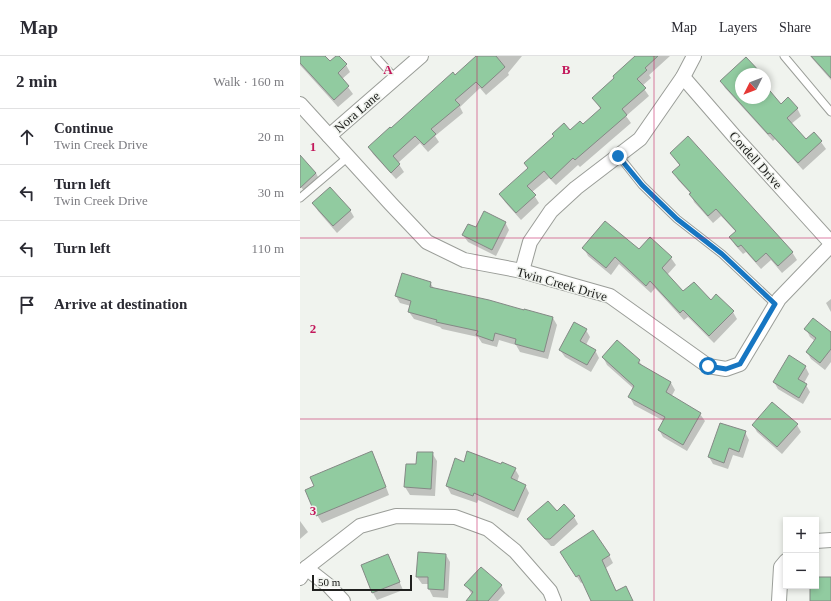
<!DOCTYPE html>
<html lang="en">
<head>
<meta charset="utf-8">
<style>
  body { margin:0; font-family:"Times New Roman",serif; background:#f7f7f7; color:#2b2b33 }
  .controls { position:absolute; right:12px; bottom:12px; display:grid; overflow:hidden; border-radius:0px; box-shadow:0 2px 6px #0003 }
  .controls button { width:36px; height:36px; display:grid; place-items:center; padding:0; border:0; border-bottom:1px solid #e1e1e2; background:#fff; color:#2b2b33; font:20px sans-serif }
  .compass { position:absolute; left:435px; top:12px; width:36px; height:36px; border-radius:50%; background:#fff; box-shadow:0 2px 6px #0003; rotate:228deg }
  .scale { position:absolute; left:12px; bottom:10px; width:100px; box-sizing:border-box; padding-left:4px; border:2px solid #20211f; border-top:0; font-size:11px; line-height:14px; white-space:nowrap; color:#20211f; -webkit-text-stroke:3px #f0f3ee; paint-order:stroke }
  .stop { position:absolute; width:12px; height:12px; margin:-9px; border:3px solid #1676c2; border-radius:50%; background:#fff }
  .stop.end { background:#1676c2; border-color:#fff; box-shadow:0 1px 4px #0008 }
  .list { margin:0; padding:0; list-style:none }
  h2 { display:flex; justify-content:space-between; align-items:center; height:52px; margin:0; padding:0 16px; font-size:17px }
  h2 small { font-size:13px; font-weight:400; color:#7c7c81 }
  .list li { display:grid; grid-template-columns:26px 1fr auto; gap:12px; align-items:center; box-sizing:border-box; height:56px; padding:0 16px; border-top:1px solid #e1e1e2 }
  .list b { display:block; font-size:15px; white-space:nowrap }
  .list p { margin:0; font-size:13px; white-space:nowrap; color:#7c7c81 }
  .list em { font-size:13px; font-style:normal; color:#7c7c81 }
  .icon { flex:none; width:22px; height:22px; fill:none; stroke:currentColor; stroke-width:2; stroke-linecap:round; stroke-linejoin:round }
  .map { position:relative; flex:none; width:531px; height:545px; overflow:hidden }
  header { display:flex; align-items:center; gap:24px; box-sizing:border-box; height:56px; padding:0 20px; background:#fff; border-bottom:1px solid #e1e1e2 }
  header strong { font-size:19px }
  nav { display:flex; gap:22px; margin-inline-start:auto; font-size:14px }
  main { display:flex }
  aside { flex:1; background:#fff }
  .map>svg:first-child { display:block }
</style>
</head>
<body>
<header>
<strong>Map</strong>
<nav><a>Map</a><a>Layers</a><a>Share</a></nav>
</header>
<main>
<aside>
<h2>2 min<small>Walk · 160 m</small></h2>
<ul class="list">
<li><svg class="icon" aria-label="ahead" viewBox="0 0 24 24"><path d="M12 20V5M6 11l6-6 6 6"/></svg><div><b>Continue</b><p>Twin Creek Drive</p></div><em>20 m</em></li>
<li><svg class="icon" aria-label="left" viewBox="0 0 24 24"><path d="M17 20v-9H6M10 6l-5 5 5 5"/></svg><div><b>Turn left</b><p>Twin Creek Drive</p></div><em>30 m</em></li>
<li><svg class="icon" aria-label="left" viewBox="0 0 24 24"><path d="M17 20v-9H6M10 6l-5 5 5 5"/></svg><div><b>Turn left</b></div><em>110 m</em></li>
<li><svg class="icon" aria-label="arrive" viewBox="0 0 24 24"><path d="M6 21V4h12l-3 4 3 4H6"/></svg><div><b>Arrive at destination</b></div></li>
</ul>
</aside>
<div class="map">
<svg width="531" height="545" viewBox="0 0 531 545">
  <rect width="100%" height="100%" fill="#f0f3ee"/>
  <g fill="#0003">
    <polygon points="0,0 24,0 30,7 38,0 46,9 50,16 42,23 53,38 38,51 0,9"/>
    <polygon points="178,0 222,0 208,17 209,19 186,39 180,32 160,51 163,57 135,80 139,86 128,96 120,87 98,107 104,116 96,123 73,98 69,91 155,20"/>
    <polygon points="337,0 370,0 349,19 351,22 342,30 349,40 326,60 331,67 280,111 278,109 256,129 249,122 232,136 239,147 221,164 205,146 200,138 229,113 254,81 253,78 270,76 283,70 301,54 293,42"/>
    <polygon points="508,0 531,0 531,24 510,0"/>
    <polygon points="446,2 460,18 441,18 441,42 465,42 465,23 470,32 468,34 481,49 497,52 501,60 491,68 506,84 514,77 521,86 526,93 503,114 475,83 473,85 425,32 421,25"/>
    <polygon points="371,97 492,196 497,204 482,217 471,204 461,213 446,196 443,198 435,189 430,181 436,176 421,160 413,167 394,146 391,138 378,124 374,116 380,110"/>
    <polygon points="0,100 16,117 20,125 6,137 0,130"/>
    <polygon points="14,148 50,154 54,161 37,177 18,155"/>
    <polygon points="205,166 209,174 196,200 168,186 163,179 176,173"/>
    <polygon points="350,182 371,202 376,209 367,219 383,237 411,246 433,256 437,263 414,287 388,261 384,264 355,232 351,237 319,208 311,219 288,200 284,192 339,194"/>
    <polygon points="130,226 134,233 253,262 257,269 248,303 220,296 216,289 199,284 197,291 182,287 178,281 142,273 140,271 114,263 109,256 111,250 100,247 96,240"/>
    <polygon points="531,243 531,256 526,247"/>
    <polygon points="506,273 531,277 531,306 525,314 511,303 507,296 515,285 510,281"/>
    <polygon points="286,274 290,281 286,289 295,294 299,302 291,316 265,301 260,294"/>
    <polygon points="303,301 339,305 343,311 371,327 375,334 371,341 400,358 405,365 387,395 363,381 359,374 364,365 334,349 330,341 334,333 307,309"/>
    <polygon points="505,310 509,318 504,327 506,329 510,336 503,348 478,333 474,326"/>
    <polygon points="453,369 497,369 501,376 482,398 457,376"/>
    <polygon points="445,376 449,384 443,402 433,399 428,413 413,408 409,401"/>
    <polygon points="72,397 76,404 89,439 22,467 17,459 15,430"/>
    <polygon points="132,397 137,405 135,440 110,439 105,431 107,409 117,409"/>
    <polygon points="164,407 202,409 215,413 219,420 217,426 225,429 229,437 218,462 178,444 177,447 151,438 147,430"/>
    <polygon points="264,450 274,461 278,468 254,490 251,490 233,470 228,463 257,456"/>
    <polygon points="0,465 8,476 0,483"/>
    <polygon points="146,499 150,506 148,542 133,541 129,533 129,528 122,528 117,521"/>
    <polygon points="309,499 313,507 306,512 316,535 326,531 333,545 292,545 283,526 281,527 265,503"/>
    <polygon points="88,500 103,534 77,544 73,537"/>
    <polygon points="166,529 201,529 205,537 198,545 167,545 172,539"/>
  </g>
  <g fill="#91cba0" stroke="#848985">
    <polygon points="0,0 25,0 30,5 36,0 39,0 47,8 38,17 49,30 34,44 0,7"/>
    <polygon points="176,0 196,0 205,11 182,32 176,26 155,44 160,49 131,73 136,78 124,89 115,80 93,100 100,108 91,117 68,91 90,71 91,72 153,16 155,19"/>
    <polygon points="335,0 358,0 345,12 347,14 337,23 346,32 322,53 327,59 275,104 273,102 251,123 244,115 227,130 236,139 216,157 199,138 228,112 224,107 254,80 252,78 264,67 270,74 280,65 283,68 301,52 292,42 314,22 313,20"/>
    <polygon points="511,0 531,0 531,22"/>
    <polygon points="446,1 462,18 441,18 441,42 465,42 465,29 481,48 488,41 498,52 487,62 506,83 514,76 522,85 498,107 470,77 468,78 420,25"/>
    <polygon points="388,80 493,196 478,210 466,197 456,206 441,189 438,191 429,181 436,175 416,153 408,160 389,138 391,137 372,116 380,109 370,97"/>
    <polygon points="0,99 16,117 0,132"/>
    <polygon points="30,131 51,154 33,170 12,147"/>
    <polygon points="184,155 206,166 192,194 162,179 168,168 176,171"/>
    <polygon points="305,165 339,193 350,181 372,201 362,212 383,235 394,226 411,244 416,238 434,255 409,280 383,254 380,257 350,225 346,230 315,201 306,212 282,192"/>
    <polygon points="102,217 131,226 130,231 189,244 224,254 224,253 253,261 244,296 215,288 216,283 195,277 193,285 176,279 178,275 136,266 137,264 108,256 111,245 95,240"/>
    <polygon points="513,262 531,276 531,293 520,307 506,296 516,282 504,273"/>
    <polygon points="274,266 287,273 280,285 296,294 287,309 259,294"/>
    <polygon points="317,284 340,304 338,307 371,326 366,336 401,357 383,389 358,374 365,361 328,341 334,330 302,301"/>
    <polygon points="489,299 506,310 498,323 507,328 499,342 473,326"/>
    <polygon points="472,346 498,368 477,391 452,369"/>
    <polygon points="420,367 446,375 439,396 429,392 424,407 408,401"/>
    <polygon points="72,395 86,431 16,460 5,434 14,430 10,421"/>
    <polygon points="167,395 201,408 202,406 216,412 211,422 226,429 214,455 174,437 173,440 146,430 155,402 164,406"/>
    <polygon points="117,396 133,396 131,433 104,431 106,408 116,408"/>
    <polygon points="248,445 257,455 264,448 275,460 250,483 245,483 227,463"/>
    <polygon points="293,474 310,499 302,504 316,535 326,530 333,545 291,545 279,519 276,521 260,496"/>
    <polygon points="118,496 146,498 144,534 128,533 128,521 116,521"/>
    <polygon points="88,498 100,526 72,537 61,509"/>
    <polygon points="181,511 202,529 188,545 166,545 173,536 164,529"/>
    <polygon points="516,521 531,521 531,545 510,545 510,530 516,530"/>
  </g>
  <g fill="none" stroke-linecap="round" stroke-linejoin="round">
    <g stroke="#9b9e99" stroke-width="9">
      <g id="service">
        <polyline points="75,0 95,22"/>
        <polyline points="484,0 531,56"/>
        <polyline points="319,100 342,129 377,163 422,198 475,248"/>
        <polyline points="0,142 48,101"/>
      </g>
    </g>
    <g stroke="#9b9e99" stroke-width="16">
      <g id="minor">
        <polyline points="383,21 435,81 531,187"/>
        <polyline points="0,48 91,148 127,186 164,204 222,215 310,240 408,310 426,313 440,308 479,243 531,189"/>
        <polyline points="29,80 121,0"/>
        <polyline points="222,215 230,186 251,155 276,132 340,83 383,21 394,0"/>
        <polyline points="516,485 531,484"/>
        <polyline points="6,512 29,530 43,545"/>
        <polyline points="0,522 6,512 60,470 96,460 155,461 188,473 215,495 250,535 254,545"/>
        <polyline points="479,545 481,511 486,505"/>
      </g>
    </g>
    <use href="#service" stroke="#fff" stroke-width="7"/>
    <use href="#minor" stroke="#fff" stroke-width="14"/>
  </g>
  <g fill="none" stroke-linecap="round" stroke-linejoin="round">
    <polyline stroke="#1676c2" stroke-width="5" points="318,100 342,129 377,163 422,198 475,248 440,308 426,313 408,310"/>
  </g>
  <path fill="none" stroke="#c2185b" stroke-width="1" stroke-opacity="0.55" d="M177 0V545M354 0V545M0 182H531M0 363H531"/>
  <g text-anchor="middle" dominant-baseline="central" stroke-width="3" stroke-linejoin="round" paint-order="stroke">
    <g font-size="13" fill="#20211f" stroke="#f0f3ee">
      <text transform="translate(57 56) rotate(-41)">Nora Lane</text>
      <text transform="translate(456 104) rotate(48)">Cordell Drive</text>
      <text transform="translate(262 228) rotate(16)">Twin Creek Drive</text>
    </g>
  </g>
  <g font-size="13" text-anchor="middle" font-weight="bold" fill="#c2185b" stroke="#f0f3ee" stroke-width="3" stroke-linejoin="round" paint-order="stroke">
    <text x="88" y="18">A</text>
    <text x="266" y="18">B</text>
    <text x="13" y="95">1</text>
    <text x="13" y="277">2</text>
    <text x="13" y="459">3</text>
  </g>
</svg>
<div class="controls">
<button>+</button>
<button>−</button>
</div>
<svg class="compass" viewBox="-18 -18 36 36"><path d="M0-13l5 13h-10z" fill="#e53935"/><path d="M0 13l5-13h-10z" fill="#7c7c81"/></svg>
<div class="scale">50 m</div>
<div class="stop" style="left:408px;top:310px"></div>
<div class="stop end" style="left:318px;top:100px"></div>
</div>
</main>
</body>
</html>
